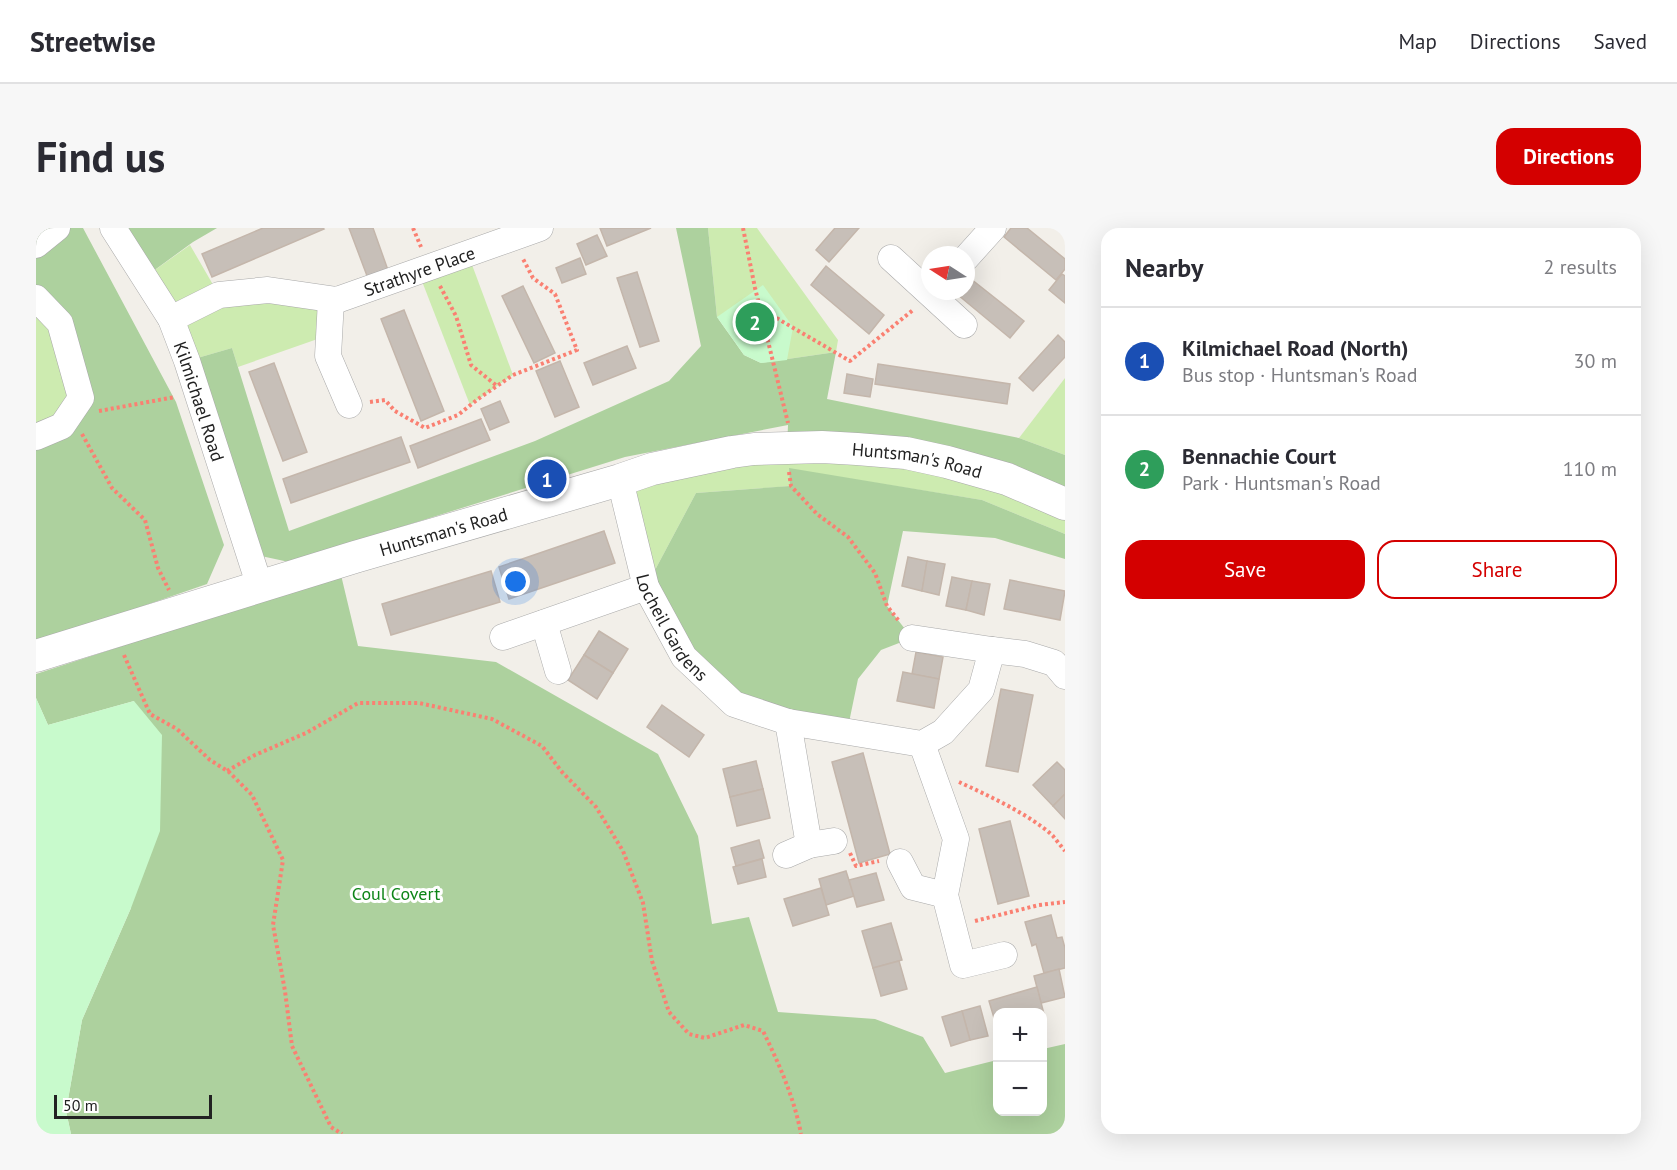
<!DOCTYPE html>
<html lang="en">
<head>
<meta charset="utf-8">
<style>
  body { margin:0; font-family:"PT Sans",sans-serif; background:#f7f7f7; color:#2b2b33 }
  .controls { position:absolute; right:18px; bottom:18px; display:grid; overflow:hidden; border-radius:12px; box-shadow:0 6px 24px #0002 }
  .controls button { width:54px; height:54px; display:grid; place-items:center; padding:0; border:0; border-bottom:2px solid #e1e1e2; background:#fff; color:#2b2b33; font:30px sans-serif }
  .compass { position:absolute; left:885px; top:18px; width:54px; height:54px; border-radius:50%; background:#fff; box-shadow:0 6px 24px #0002; rotate:282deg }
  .scale { position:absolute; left:18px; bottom:15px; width:158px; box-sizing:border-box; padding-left:6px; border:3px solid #222; border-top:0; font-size:16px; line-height:21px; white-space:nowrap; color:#222; -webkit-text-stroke:4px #fff; paint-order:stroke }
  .you { position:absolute; left:480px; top:354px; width:21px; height:21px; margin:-15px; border:4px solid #fff; border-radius:50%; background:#1a73e8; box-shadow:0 0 0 9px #1a73e833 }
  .badge { display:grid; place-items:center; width:39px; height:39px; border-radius:50%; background:#d40000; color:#fff; font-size:20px; font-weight:700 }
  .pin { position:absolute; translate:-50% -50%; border:3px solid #fff; box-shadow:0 2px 6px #0006 }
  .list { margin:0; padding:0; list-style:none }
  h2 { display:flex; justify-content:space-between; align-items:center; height:78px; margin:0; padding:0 24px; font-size:26px }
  h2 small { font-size:20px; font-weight:400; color:#7c7c81 }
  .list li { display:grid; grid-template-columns:39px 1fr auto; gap:18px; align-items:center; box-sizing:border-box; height:108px; padding:0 24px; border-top:2px solid #e1e1e2 }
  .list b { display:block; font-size:22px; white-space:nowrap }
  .list p { margin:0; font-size:20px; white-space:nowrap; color:#7c7c81 }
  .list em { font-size:20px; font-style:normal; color:#7c7c81 }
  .actions { display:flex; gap:12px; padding:18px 24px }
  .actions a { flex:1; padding:14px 0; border:2px solid #d40000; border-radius:18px; text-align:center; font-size:21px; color:#d40000 }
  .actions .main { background:#d40000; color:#fff }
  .map { position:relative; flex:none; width:1029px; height:906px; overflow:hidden; border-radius:18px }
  header { display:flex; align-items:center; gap:36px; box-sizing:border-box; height:84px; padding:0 30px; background:#fff; border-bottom:2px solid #e1e1e2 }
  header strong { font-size:28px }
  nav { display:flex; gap:33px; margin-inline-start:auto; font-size:21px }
  .intro { display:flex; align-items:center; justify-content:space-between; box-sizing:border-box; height:144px; padding:0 36px }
  h1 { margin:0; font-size:42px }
  .button { padding:15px 27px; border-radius:18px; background:#d40000; color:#fff; font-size:21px; font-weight:700 }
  main { display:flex; gap:36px; padding:0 36px }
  aside { flex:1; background:#fff; border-radius:18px; box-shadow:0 6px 24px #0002 }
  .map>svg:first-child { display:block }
</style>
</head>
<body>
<header>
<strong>Streetwise</strong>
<nav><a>Map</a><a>Directions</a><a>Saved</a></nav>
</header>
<div class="intro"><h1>Find us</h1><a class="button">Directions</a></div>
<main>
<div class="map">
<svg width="1029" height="906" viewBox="0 0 1029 906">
  <rect width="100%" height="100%" fill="#f2efe9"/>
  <g fill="#cdebb0">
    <polygon points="672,0 721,0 802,112 800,124 725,135 681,89"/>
    <polygon points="154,17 183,67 295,72 293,107 202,139 196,120 151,133 109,49"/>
    <polygon points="432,26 477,147 434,177 382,43"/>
    <polygon points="0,70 45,170 0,209"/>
    <polygon points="1029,150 1029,227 983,210"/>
    <polygon points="696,224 928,245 1029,285 1029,306 946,272 753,241 755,258 660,265 610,359 584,252"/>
  </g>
  <g fill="#add19e">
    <polygon points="0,0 47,0 140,174 188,317 171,356 0,415 0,209 45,170 0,70"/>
    <polygon points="77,0 181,0 157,14 109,49"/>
    <polygon points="640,0 672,0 681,89 708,127 725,135 800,124 791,171 983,210 1029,227 1029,276 870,225 751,221 752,197 589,229 253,334 225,328 151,133 196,120 253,303 499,213 633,153 665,118"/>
    <polygon points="753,240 946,272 1029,306 1029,331 959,310 867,303 851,378 876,410 845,422 822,451 811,504 698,476 610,359 660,265 754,258"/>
    <polygon points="305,347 322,418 460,434 622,526 662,608 676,696 713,689 742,784 839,791 887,809 909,845 961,832 962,884 1006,884 1007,821 1029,816 1029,906 35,906 30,883 46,792 95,680 98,473 12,497 0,470 0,446"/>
  </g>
  <g fill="#c8facc">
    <polygon points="727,57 757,99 751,132 725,135 708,127 681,89"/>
    <polygon points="0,470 12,497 98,473 126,507 124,603 95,680 46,792 30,883 35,906 0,906"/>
  </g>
  <g fill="#c7bfb8" stroke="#c4b6ab" stroke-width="1.5">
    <polygon points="227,0 287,0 288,1 176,49 166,26"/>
    <polygon points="313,0 337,0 353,45 333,53"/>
    <polygon points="564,0 615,0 571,18"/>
    <polygon points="799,0 823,0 793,34 780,22"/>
    <polygon points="975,0 991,0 1029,31 1029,41 1020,52 968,9"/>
    <polygon points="561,7 571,28 550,37 541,16"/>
    <polygon points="544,30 550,46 526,55 520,40"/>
    <polygon points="790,38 848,87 833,106 775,57"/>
    <polygon points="601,44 623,113 604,119 581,50"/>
    <polygon points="1026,46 1029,48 1029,75 1013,62"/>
    <polygon points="935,51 988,93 974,110 922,67 925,63 930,63 930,57"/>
    <polygon points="487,58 519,125 498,135 466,68"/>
    <polygon points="368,82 408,183 385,193 345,91"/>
    <polygon points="1022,107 1029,114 1029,129 997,163 983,150"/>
    <polygon points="591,118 600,140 557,157 548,135"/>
    <polygon points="524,133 543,179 519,189 500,143"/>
    <polygon points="238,135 271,224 247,233 213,144"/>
    <polygon points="842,136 974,156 971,176 839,156"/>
    <polygon points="811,146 837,151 834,169 808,165"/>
    <polygon points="464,173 473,194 454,202 445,181"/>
    <polygon points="445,191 454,212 382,240 374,218"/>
    <polygon points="365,209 374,234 255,275 247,251"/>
    <polygon points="568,303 579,335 473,371 463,339"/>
    <polygon points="872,329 891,333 886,363 866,358"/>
    <polygon points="891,333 909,336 903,367 886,363"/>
    <polygon points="455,343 464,374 355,407 346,376"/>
    <polygon points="916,349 936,353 930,382 910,378"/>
    <polygon points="974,352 1029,363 1024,392 968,381"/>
    <polygon points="936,353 954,356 948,387 930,382"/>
    <polygon points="563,403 592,421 577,445 548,427"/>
    <polygon points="880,424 907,429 903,451 876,446"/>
    <polygon points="548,427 577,445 561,471 532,452"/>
    <polygon points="867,444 903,451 898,480 861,473"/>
    <polygon points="965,461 997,467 982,544 950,538"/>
    <polygon points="626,477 668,507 653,529 611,499"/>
    <polygon points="827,525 854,626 823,635 796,534"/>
    <polygon points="720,533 727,561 694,569 687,541"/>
    <polygon points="1021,534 1029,542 1029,566 1017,578 997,557"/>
    <polygon points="727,561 734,590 701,598 694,569"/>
    <polygon points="1029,566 1029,591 1017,578"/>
    <polygon points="974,593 993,668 962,676 943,601"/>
    <polygon points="723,612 728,630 700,638 695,620"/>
    <polygon points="726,631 730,649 702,656 697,639"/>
    <polygon points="810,643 818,668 790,677 783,651"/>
    <polygon points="840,645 848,672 821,679 813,652"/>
    <polygon points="785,660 793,687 757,698 748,671"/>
    <polygon points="1015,687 1021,710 1026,709 1029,720 1029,740 1008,745 1000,716 996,718 989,694"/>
    <polygon points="855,695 866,732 837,740 826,703"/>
    <polygon points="863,733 871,761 845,768 837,740"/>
    <polygon points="1023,741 1029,769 1005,775 998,748"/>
    <polygon points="1001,759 1008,786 1006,787 1006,784 962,784 961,800 953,773"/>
    <polygon points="944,778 952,808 934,812 926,783"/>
    <polygon points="926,783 934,812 915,818 906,789"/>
  </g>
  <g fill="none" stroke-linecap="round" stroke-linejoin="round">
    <g stroke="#a9a9a9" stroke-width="27">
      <g id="minor">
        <path id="s1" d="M77 0 135 91 151 133 224 359"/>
        <polyline points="0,17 21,0"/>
        <polyline points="855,30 928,97"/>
        <polyline points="930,30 957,0"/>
        <polyline points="0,70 24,95 45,170 26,198 0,209"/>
        <polyline points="295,72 292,128 313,177"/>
        <path id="s2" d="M135 91 183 67 232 62 301 72 504 0"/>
        <path id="s3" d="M584 252 610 359 648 429 698 476 752 494 886 516 907 504 945 462 956 422 989 426 1018 435 1029 448"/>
        <polyline points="508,395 522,443"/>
        <polyline points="467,409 610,359"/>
        <polyline points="876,410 956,422"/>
        <polyline points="752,494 773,617"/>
        <polyline points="886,516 920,611 909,667 927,737 968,727"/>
        <polyline points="750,627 773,617 798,613"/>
        <polyline points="864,634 877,659 909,667"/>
      </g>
    </g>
    <g stroke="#a9a9a9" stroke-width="33">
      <g id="tertiary">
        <path id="s4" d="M0 428 319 329 584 252 616 241 696 224 718 221 786 219 821 221 870 225 911 234 971 251 1029 276"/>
      </g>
    </g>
    <g stroke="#fa8072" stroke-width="4" stroke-dasharray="3 3" stroke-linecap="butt">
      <polyline points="377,0 385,19"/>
      <polyline points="707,0 719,60 752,195"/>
      <polyline points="404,58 420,88 435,137 461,158"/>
      <polyline points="725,81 814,133 877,82"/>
      <polyline points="334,174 349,172 359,183 389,200 422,187 442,171 477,147 541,122 519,66 497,50 486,29"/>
      <polyline points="63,183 139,169"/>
      <polyline points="46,206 76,260 109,292 122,340 133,362"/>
      <polyline points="753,244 755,258 781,286 812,309 839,345 851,378 863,393"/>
      <polyline points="88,427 114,486 141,501 174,532 193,544 216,567 247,632 237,697 249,763 256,818 295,899 306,906"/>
      <path d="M191 543 219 527 270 505 322 475H383L456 491 506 518 526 544 560 579 587 623 607 675 616 733 633 784 653 806 669 810 708 797 727 803C743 836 758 869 765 906"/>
      <path d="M923 554C951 567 995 587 1017 608 1021 613 1025 618 1029 623"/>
      <polyline points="814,625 820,638 843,633"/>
      <polyline points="939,693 1003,677 1029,674"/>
      <polyline points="0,905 1,906"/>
    </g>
    <use href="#minor" stroke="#fff" stroke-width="26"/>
    <use href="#tertiary" stroke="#fff" stroke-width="32"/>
  </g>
  <g text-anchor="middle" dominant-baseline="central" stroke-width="6" stroke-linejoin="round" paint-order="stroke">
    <g font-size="18" fill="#222" stroke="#fff">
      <text stroke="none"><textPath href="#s2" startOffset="260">Strathyre Place</textPath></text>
      <text stroke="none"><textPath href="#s1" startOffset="195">Kilmichael Road</textPath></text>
      <text stroke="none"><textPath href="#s4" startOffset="912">Huntsman's Road</textPath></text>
      <text stroke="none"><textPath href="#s4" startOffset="426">Huntsman's Road</textPath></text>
      <text stroke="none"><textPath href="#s3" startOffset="158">Locheil Gardens</textPath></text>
    </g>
    <g font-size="18" fill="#0c8416" stroke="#fff">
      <text x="360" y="665">Coul Covert</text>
    </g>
  </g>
</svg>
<div class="controls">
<button>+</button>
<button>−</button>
</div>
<svg class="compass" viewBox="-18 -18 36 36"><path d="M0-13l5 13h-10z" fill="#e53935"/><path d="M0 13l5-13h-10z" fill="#7c7c81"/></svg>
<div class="scale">50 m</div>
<div class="you"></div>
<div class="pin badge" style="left:511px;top:251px;background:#1a4fb4">1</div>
<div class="pin badge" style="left:719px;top:94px;background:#2e9e5b">2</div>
</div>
<aside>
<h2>Nearby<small>2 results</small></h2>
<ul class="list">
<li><span class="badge" style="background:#1a4fb4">1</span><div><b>Kilmichael Road (North)</b><p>Bus stop · Huntsman's Road</p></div><em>30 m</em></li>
<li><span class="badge" style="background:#2e9e5b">2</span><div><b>Bennachie Court</b><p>Park · Huntsman's Road</p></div><em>110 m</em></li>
</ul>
<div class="actions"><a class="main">Save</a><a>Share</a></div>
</aside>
</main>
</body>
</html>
